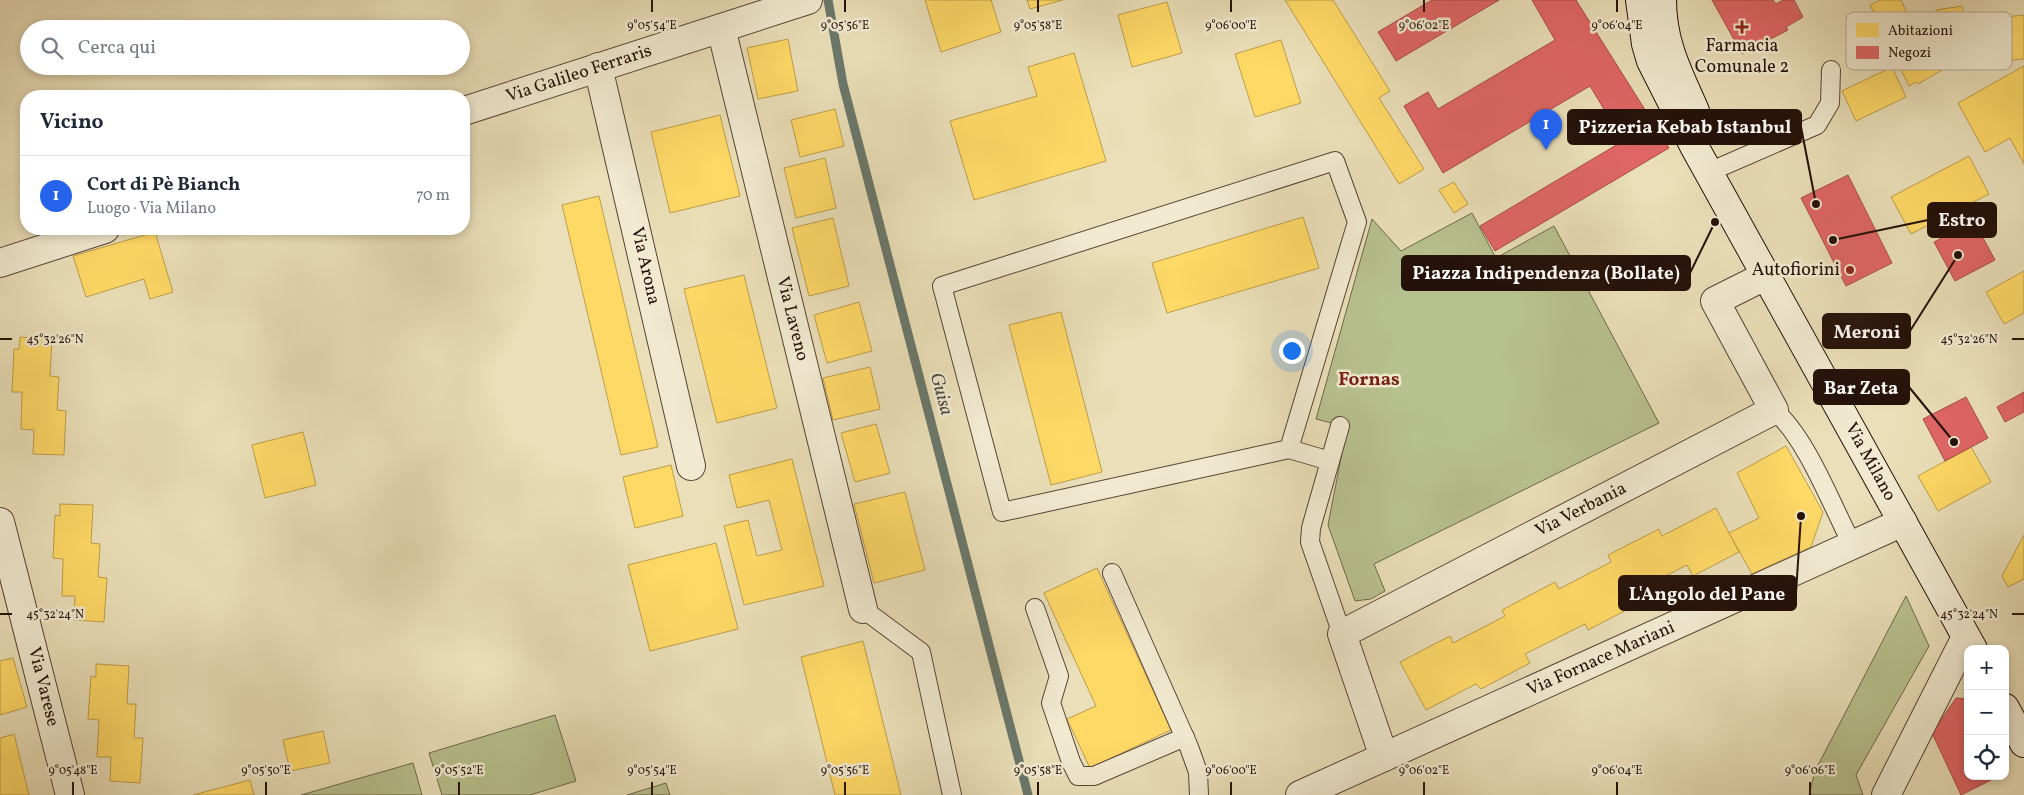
<!DOCTYPE html>
<html lang="it">
<head>
<meta charset="utf-8">
<style>
  body { margin:0; font-family:Vollkorn,serif; background:#f6f6f7; color:#1f2937 }
  .controls { position:absolute; right:15px; bottom:15px; display:grid; overflow:hidden; border-radius:10px; box-shadow:0 2px 8px #0003 }
  .controls button { width:45px; height:45px; display:grid; place-items:center; padding:0; border:0; border-bottom:1px solid #e0e1e3; background:#fff; color:#1f2937; font:25px sans-serif }
  .you { position:absolute; left:1291px; top:350px; width:18px; height:18px; margin:-12px; border:4px solid #fff; border-radius:50%; background:#1a73e8; box-shadow:0 0 0 8px #1a73e833 }
  .badge { display:grid; place-items:center; width:32px; height:32px; border-radius:50%; background:#2563eb; color:#fff; font-size:16px; font-weight:700 }
  .pin { position:absolute; translate:-50% -41px; filter:drop-shadow(0 1px 2px #0008) }
  .pin::after { content:''; position:absolute; top:26px; width:18px; height:15px; background:inherit; clip-path:polygon(0 0,100% 0,50% 100%) }
  .list { margin:0; padding:0; list-style:none }
  h2 { display:flex; justify-content:space-between; align-items:center; height:65px; margin:0; padding:0 20px; font-size:21px }
  h2 small { font-size:16px; font-weight:400; color:#747a83 }
  .list li { display:grid; grid-template-columns:32px 1fr auto; gap:15px; align-items:center; box-sizing:border-box; height:80px; padding:0 20px; border-top:1px solid #e0e1e3 }
  .list b { display:block; font-size:19px; white-space:nowrap }
  .list p { margin:0; font-size:16px; white-space:nowrap; color:#747a83 }
  .list em { font-size:16px; font-style:normal; color:#747a83 }
  .icon { flex:none; width:28px; height:28px; fill:none; stroke:currentColor; stroke-width:2; stroke-linecap:round; stroke-linejoin:round }
  .map { position:relative; flex:none; width:2024px; height:795px; overflow:hidden }
  .search { position:absolute; background:#fff; box-shadow:0 2px 8px #0003; left:20px; top:20px; width:450px; height:55px; display:flex; align-items:center; gap:12px; box-sizing:border-box; padding:0 18px; border-radius:28px; color:#747a83; font-size:19px }
  .panel { position:absolute; background:#fff; box-shadow:0 2px 8px #0003; left:20px; top:90px; width:450px; height:145px; border-radius:20px }
  .map>svg:first-child { display:block }
</style>
</head>
<body>
<div class="map">
<svg width="2024" height="795" viewBox="0 0 2024 795">
  <rect width="100%" height="100%" fill="#eadfb8"/>
  <filter id="stains"><feTurbulence type="fractalNoise" baseFrequency=".004" numOctaves="4"/><feColorMatrix values="0 0 0 0 .2 0 0 0 0 .09 0 0 0 0 .02 0 0 0 .5 -.17"/></filter>
  <radialGradient id="worn" r=".72"><stop offset=".6" stop-color="#630" stop-opacity="0"/><stop offset="1" stop-color="#630" stop-opacity=".3"/></radialGradient>
  <g fill="#b7c18e" stroke="#6e694c">
    <polygon points="1472,213 1496,258 1554,226 1659,423 1374,564 1385,591 1371,599 1355,601 1328,525 1347,427 1316,419 1372,219 1401,251"/>
    <polygon points="1906,596 1929,646 1856,775 1863,795 1809,795 1815,771"/>
    <polygon points="555,715 576,781 530,795 442,795 429,753"/>
    <polygon points="413,763 422,795 301,795"/>
    <polygon points="666,783 670,795 627,795"/>
  </g>
  <g fill="#ffd966" stroke="#bd9d4a">
    <polygon points="925,0 991,0 1001,32 941,52"/>
    <polygon points="1027,0 1063,0 1030,9"/>
    <polygon points="1285,0 1333,0 1390,91 1379,98 1424,169 1399,184"/>
    <polygon points="1880,0 1901,0 1921,43 1940,34 1936,10 1962,6 1966,21 1969,54 1918,84 1916,82 1909,86 1870,5"/>
    <polygon points="1167,2 1182,53 1132,67 1118,15"/>
    <polygon points="2024,15 2024,59 1970,64 1966,21"/>
    <polygon points="788,39 798,91 758,99 747,48"/>
    <polygon points="1281,40 1301,103 1255,117 1235,54"/>
    <polygon points="1074,53 1106,161 974,200 950,121 1037,96 1028,67"/>
    <polygon points="2024,66 2024,164 2010,138 1985,152 1958,103"/>
    <polygon points="1892,67 1906,97 1856,121 1842,91"/>
    <polygon points="835,109 844,146 800,157 791,120"/>
    <polygon points="720,115 740,196 670,213 651,132"/>
    <polygon points="1969,156 1989,194 1911,234 1891,197"/>
    <polygon points="825,158 836,208 796,218 784,168"/>
    <polygon points="1454,182 1468,204 1454,213 1439,190"/>
    <polygon points="599,196 658,447 621,455 562,205"/>
    <polygon points="1303,217 1319,268 1167,313 1152,263"/>
    <polygon points="833,218 849,286 809,296 792,228"/>
    <polygon points="155,232 173,292 150,299 144,279 86,297 73,256"/>
    <polygon points="2024,271 2024,313 2004,324 1986,292"/>
    <polygon points="744,275 777,408 717,423 684,289"/>
    <polygon points="859,302 872,351 827,363 814,315"/>
    <polygon points="1061,312 1102,472 1051,485 1009,325"/>
    <polygon points="20,337 52,339 50,376 59,377 57,410 66,411 64,455 33,454 34,430 21,429 22,392 12,392 14,349 19,349"/>
    <polygon points="870,367 880,409 833,420 823,378"/>
    <polygon points="876,424 890,473 855,482 841,433"/>
    <polygon points="303,432 316,485 265,498 252,445"/>
    <polygon points="1786,446 1823,512 1811,547 1752,574 1729,533 1759,518 1737,473"/>
    <polygon points="1971,447 1991,482 1938,511 1918,476"/>
    <polygon points="792,459 824,586 744,605 724,526 748,520 757,556 782,550 769,500 737,508 729,475"/>
    <polygon points="671,465 683,516 635,528 623,477"/>
    <polygon points="905,492 925,570 874,583 854,504"/>
    <polygon points="60,504 93,505 91,543 100,544 98,577 107,578 104,622 74,620 75,596 62,596 63,559 53,558 55,515 60,516"/>
    <polygon points="1716,508 1739,552 1693,576 1687,565 1628,595 1634,606 1588,630 1585,624 1525,654 1530,663 1481,689 1476,684 1426,710 1400,662 1450,636 1453,643 1505,616 1502,610 1555,582 1559,589 1611,562 1608,555 1659,529 1662,536"/>
    <polygon points="2024,535 2024,579 2008,587 2002,576"/>
    <polygon points="716,543 738,629 650,651 628,565"/>
    <polygon points="1097,568 1171,730 1090,768 1067,719 1096,706 1044,593"/>
    <polygon points="863,641 901,795 835,795 801,657"/>
    <polygon points="13,658 27,707 0,715 0,661"/>
    <polygon points="96,664 129,666 127,704 136,704 134,738 143,738 140,783 110,781 111,757 97,757 99,720 88,719 91,676 96,677"/>
    <polygon points="323,731 330,763 290,771 283,740"/>
    <polygon points="14,734 29,795 0,795 0,738"/>
    <polygon points="250,780 254,795 193,795"/>
  </g>
  <g fill="#e06666" stroke="#a84c4a">
    <polygon points="1432,0 1499,0 1396,61 1378,32"/>
    <polygon points="1532,0 1576,0 1669,148 1495,251 1480,226 1623,141 1590,86 1443,173 1404,106 1428,92 1438,109 1555,40"/>
    <polygon points="1712,0 1773,0 1776,4 1783,0 1794,0 1803,17 1786,27 1788,30 1742,54"/>
    <polygon points="1848,175 1892,263 1846,286 1801,198"/>
    <polygon points="1974,221 1995,260 1955,281 1934,242"/>
    <polygon points="2024,392 2024,412 2005,422 1997,407"/>
    <polygon points="1966,397 1988,438 1945,461 1923,419"/>
    <polygon points="1956,698 1968,699 1968,776 1999,776 1961,795 1932,733"/>
  </g>
  <g fill="none" stroke-linecap="round" stroke-linejoin="round">
    <polyline stroke="#6a786c" stroke-width="9" points="828,0 843,84 1028,795"/>
    <g stroke="#564435" stroke-width="20">
      <g id="lane">
        <polyline points="1709,172 1817,125 1830,103 1831,70"/>
        <path d="M1774 410C1805 437 1828 496 1847 534"/>
        <polyline points="1340,426 1311,528 1310,542 1342,634"/>
        <polyline points="1289,449 1002,512 942,286 1335,161 1357,222 1289,449 1330,461"/>
        <polyline points="1112,573 1189,747 1198,772 1199,795"/>
        <polyline points="1035,608 1059,676 1051,703 1071,762 1078,776 1094,776 1185,737"/>
        <polyline points="863,609 921,652 952,795"/>
      </g>
    </g>
    <g stroke="#564435" stroke-width="30">
      <g id="street">
        <polyline points="721,28 863,609"/>
        <polyline points="598,67 691,466"/>
        <polyline points="464,111 808,0"/>
        <polyline points="0,263 105,229"/>
        <polyline points="0,522 70,795"/>
        <polyline points="1384,757 1342,634 1774,410 1715,301 1767,275"/>
        <polyline points="1300,795 1903,522"/>
        <polyline points="1886,795 1966,637"/>
      </g>
    </g>
    <g stroke="#241109" stroke-width="30">
      <g id="secondary">
        <polyline points="1640,0 1646,44 1651,61 1694,146 1973,649"/>
        <path d="M1662 0C1662 43 1678 72 1695 111"/>
        <polyline points="2005,708 2024,743"/>
      </g>
    </g>
    <use href="#lane" stroke="#f1ead1" stroke-width="18"/>
    <use href="#street" stroke="#f1ead1" stroke-width="28"/>
    <use href="#secondary" stroke="#f1ead1" stroke-width="28"/>
  </g>
  <path fill="none" stroke="#241109" stroke-width="2" d="M652 0V12M845 0V12M1038 0V12M1231 0V12M1424 0V12M1617 0V12M0 339H12M2012 339H2024M0 614H12M2012 614H2024M73 782V795M266 782V795M459 782V795M652 782V795M845 782V795M1038 782V795M1231 782V795M1424 782V795M1617 782V795M1810 782V795"/>
  <g fill="#8f2418" stroke="#f1ead1" stroke-width="2">
    <path d="M1739.5 19.5h5v5h5v5h-5v5h-5v-5h-5v-5h5z"/>
    <circle cx="1850" cy="270" r="5"/>
  </g>
  <g text-anchor="middle" dominant-baseline="central" stroke-width="5" stroke-linejoin="round" paint-order="stroke">
    <g font-size="18" fill="#241109" stroke="#f1ead1">
      <text x="1742" y="46">Farmacia<tspan x="1742" dy="21">Comunale 2</tspan></text>
      <text x="1840" y="270" text-anchor="end">Autofiorini</text>
    </g>
    <g font-size="18" fill="#241109" stroke="#f1ead1">
      <text transform="translate(579 74) rotate(-18)">Via Galileo Ferraris</text>
      <text transform="translate(645 266) rotate(77)">Via Arona</text>
      <text transform="translate(792 319) rotate(76)">Via Laveno</text>
      <text transform="translate(1870 462) rotate(61)">Via Milano</text>
      <text transform="translate(1581 510) rotate(-27)">Via Verbania</text>
      <text transform="translate(1601 659) rotate(-24)">Via Fornace Mariani</text>
      <text transform="translate(43 687) rotate(76)">Via Varese</text>
    </g>
    <g font-size="19" font-weight="bold" fill="#7a1f14" stroke="#f1ead1">
      <text x="1369" y="380">Fornas</text>
    </g>
    <g font-size="19" font-style="italic" fill="#4d4d43" stroke="#f1ead1">
      <text transform="translate(941 394) rotate(75)">Guisa</text>
    </g>
  </g>
  <rect x="1846" y="12" width="166" height="58" rx="8" fill="#f1ead1" stroke="#b4a995" stroke-width="1"/>
  <rect x="1856" y="23" width="23" height="14" fill="#ffd966"/>
  <rect x="1856" y="46" width="23" height="13" fill="#e06666"/>
  <g font-size="14" fill="#241109">
    <text x="1888" y="35">Abitazioni</text>
    <text x="1888" y="57">Negozi</text>
  </g>
  <g font-size="12" text-anchor="middle" fill="#241109" stroke="#f1ead1" stroke-width="5" stroke-linejoin="round" paint-order="stroke">
    <text x="652" y="29">9°05'54"E</text>
    <text x="845" y="29">9°05'56"E</text>
    <text x="1038" y="29">9°05'58"E</text>
    <text x="1231" y="29">9°06'00"E</text>
    <text x="1424" y="29">9°06'02"E</text>
    <text x="1617" y="29">9°06'04"E</text>
    <text x="55" y="343">45°32'26"N</text>
    <text x="1969" y="343">45°32'26"N</text>
    <text x="55" y="618">45°32'24"N</text>
    <text x="1969" y="618">45°32'24"N</text>
    <text x="73" y="774">9°05'48"E</text>
    <text x="266" y="774">9°05'50"E</text>
    <text x="459" y="774">9°05'52"E</text>
    <text x="652" y="774">9°05'54"E</text>
    <text x="845" y="774">9°05'56"E</text>
    <text x="1038" y="774">9°05'58"E</text>
    <text x="1231" y="774">9°06'00"E</text>
    <text x="1424" y="774">9°06'02"E</text>
    <text x="1617" y="774">9°06'04"E</text>
    <text x="1810" y="774">9°06'06"E</text>
  </g>
  <path fill="none" stroke="#241109" stroke-width="2" d="M1816 204L1801 127M1833 240L1928 220M1715 222L1690 273M1958 255L1910 331M1954 442L1909 387M1801 516L1796 593"/>
  <g fill="#241109" stroke="#f1ead1" stroke-width="2">
    <circle cx="1816" cy="204" r="5"/>
    <circle cx="1833" cy="240" r="5"/>
    <circle cx="1715" cy="222" r="5"/>
    <circle cx="1958" cy="255" r="5"/>
    <circle cx="1954" cy="442" r="5"/>
    <circle cx="1801" cy="516" r="5"/>
  </g>
  <g fill="#241109" stroke="#241109" stroke-width="2">
    <rect x="1568" y="110" width="233" height="34" rx="5"/>
    <rect x="1928" y="203" width="68" height="34" rx="5"/>
    <rect x="1402" y="256" width="288" height="34" rx="5"/>
    <rect x="1823" y="314" width="87" height="34" rx="5"/>
    <rect x="1814" y="370" width="95" height="34" rx="5"/>
    <rect x="1619" y="576" width="177" height="34" rx="5"/>
  </g>
  <g font-size="19" text-anchor="middle" font-weight="bold" fill="#fff">
    <text x="1685" y="133">Pizzeria Kebab Istanbul</text>
    <text x="1962" y="226">Estro</text>
    <text x="1546" y="279">Piazza Indipendenza (Bollate)</text>
    <text x="1867" y="338">Meroni</text>
    <text x="1861" y="394">Bar Zeta</text>
    <text x="1707" y="600">L'Angolo del Pane</text>
  </g>
  <rect width="100%" height="100%" filter="url(#stains)"/>
  <rect width="100%" height="100%" fill="url(#worn)"/>
</svg>
<div class="controls">
<button>+</button>
<button>−</button>
<button><svg class="icon" aria-label="locate" viewBox="0 0 24 24"><circle cx="12" cy="12" r="6"/><path d="M12 2v4M12 18v4M2 12h4M18 12h4"/></svg></button>
</div>
<div class="you"></div>
<div class="pin badge" style="left:1546px;top:150px">1</div>
<div class="search"><svg class="icon" aria-label="search" viewBox="0 0 24 24"><circle cx="10" cy="10" r="6"/><path d="M15 15l6 6"/></svg>Cerca qui</div>
<section class="panel">
<h2>Vicino<small></small></h2>
<ul class="list">
<li><span class="badge">1</span><div><b>Cort di Pè Bianch</b><p>Luogo · Via Milano</p></div><em>70 m</em></li>
</ul>
</section>
</div>
</body>
</html>
